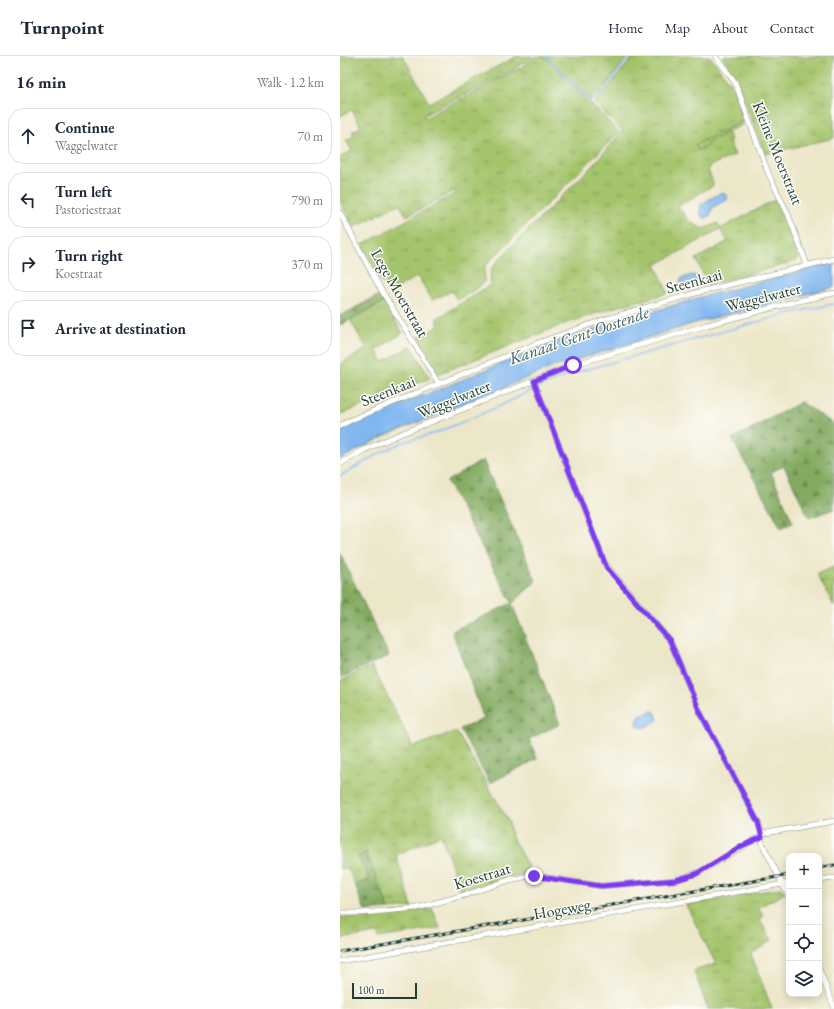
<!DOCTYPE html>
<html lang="en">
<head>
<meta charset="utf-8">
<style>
  body { margin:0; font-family:"EB Garamond",serif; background:#f2f2f3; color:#1f2937 }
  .controls { position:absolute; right:12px; bottom:12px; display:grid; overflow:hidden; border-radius:8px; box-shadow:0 2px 10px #0003 }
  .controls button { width:36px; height:36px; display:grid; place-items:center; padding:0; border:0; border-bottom:1px solid #e0e1e3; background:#fff; color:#1f2937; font:20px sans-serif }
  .scale { position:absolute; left:12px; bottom:10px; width:65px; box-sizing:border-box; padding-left:4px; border:2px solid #1f3d34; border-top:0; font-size:11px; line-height:14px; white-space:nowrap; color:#1f3d34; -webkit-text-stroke:3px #fdfcf7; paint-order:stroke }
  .stop { position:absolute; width:12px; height:12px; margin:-9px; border:3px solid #7c3aed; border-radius:50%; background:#fff }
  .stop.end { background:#7c3aed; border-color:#fff; box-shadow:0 1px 4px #0008 }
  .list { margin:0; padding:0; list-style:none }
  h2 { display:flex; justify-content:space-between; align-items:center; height:52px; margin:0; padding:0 16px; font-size:17px }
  h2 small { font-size:13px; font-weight:400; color:#747a83 }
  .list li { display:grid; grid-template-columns:26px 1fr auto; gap:12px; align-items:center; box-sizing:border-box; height:56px; margin:0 8px 8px; padding:0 8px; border:1px solid #e0e1e3; border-radius:16px }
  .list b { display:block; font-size:15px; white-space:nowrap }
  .list p { margin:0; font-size:13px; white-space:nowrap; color:#747a83 }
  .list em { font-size:13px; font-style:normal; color:#747a83 }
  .icon { flex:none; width:22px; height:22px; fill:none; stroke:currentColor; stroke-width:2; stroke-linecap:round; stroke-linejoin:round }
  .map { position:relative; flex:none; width:494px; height:953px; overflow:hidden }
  header { display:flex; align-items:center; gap:24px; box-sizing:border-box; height:56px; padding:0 20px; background:#fff; border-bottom:1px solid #e0e1e3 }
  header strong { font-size:19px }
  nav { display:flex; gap:22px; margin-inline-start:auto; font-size:14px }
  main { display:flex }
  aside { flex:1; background:#fff }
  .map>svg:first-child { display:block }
</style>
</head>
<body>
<header>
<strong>Turnpoint</strong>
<nav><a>Home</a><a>Map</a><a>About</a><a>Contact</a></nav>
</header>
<main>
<aside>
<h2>16 min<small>Walk · 1.2 km</small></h2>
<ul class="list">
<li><svg class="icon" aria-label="ahead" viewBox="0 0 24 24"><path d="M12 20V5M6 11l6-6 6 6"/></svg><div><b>Continue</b><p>Waggelwater</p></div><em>70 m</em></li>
<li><svg class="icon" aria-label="left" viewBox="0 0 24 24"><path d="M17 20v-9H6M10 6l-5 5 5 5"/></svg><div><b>Turn left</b><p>Pastoriestraat</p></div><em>790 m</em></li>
<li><svg class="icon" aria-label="right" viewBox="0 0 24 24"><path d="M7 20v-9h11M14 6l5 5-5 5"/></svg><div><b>Turn right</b><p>Koestraat</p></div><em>370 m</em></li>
<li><svg class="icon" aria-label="arrive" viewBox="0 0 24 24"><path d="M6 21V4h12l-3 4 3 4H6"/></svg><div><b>Arrive at destination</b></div></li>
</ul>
</aside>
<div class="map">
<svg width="494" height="953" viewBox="0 0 494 953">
  <defs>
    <pattern id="grass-tufts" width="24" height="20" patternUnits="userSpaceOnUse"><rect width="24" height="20" fill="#a4c46c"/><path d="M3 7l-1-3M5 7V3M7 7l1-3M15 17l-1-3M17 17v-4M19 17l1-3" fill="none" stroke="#85a05a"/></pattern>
    <pattern id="forest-firs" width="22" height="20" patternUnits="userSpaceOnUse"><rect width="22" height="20" fill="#83aa60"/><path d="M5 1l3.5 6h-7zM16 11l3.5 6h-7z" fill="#6b8c50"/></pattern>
    <pattern id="park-dots" width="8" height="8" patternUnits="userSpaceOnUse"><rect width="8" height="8" fill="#a4c46c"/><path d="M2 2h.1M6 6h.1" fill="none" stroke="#85a05a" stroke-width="1.8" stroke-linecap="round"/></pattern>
  </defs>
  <rect width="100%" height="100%" fill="#fdfcf7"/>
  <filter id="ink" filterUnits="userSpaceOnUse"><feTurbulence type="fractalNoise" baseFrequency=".025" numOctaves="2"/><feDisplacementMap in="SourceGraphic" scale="8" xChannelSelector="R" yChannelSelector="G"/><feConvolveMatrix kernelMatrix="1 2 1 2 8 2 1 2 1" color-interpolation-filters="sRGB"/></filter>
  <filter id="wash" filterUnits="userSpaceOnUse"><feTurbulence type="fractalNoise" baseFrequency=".012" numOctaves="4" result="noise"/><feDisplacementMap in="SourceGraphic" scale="16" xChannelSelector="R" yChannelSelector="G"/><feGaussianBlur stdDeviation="0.9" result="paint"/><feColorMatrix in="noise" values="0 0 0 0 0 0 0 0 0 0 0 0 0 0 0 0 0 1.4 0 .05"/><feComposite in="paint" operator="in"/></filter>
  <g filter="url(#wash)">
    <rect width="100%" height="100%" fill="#ede7ca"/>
    <g fill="url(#grass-tufts)" stroke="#628050">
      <polygon points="0,0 63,0 89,47 177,0 193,0 171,15 84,59 85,62 180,12 196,0 204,0 279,76 145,210 144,226 138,232 117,244 112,235 92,244 78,220 49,237 22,189 116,137 116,134 67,160 59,148 14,171 0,146 0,101 12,95 6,84 14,80 12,75 21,71 12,54 0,60"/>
      <polygon points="207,0 288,0 260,37 251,44"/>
      <polygon points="294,0 370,0 392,30 406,64 355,89 358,94 365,92 370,85 387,76 391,84 389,86 395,99 369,110 368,114 374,129 338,150 348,164 363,173 378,167 380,173 438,142 447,165 459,202 453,206 368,229 356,203 388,185 380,173 316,209 328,237 272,252 224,268 98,318 75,283 99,270 96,263 150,229 151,214 159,203 253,109 282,75 255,47"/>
      <polygon points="385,0 494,0 494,82 425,98 396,22 382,1"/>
      <polygon points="44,246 63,277 36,294 43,306 71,290 90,322 2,358 0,354 0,308 27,293 10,264"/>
      <polygon points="494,511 494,550 477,518"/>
      <polygon points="32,610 73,691 116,675 169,766 171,779 191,817 169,821 122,838 101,779 56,799 72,851 49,853 18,800 29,823 15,829 8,812 0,813 0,625"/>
      <polygon points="441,832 445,837 419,851 423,861 419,863 432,884 411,898 432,953 368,953 354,915 376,908 346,849"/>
      <polygon points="92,852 100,872 39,882 37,877 0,883 0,861 28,861"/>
    </g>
    <g fill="url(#forest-firs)" stroke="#51744a">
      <polygon points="39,239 44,246 0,269 0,260"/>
      <polygon points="461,346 494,368 494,453 469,462 444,410 431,416 453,467 441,472 392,383"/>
      <polygon points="143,404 196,525 172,548 220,668 189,683 197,703 150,727 120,673 144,663 112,575 172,547 107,425"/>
      <polygon points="0,497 49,600 2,621 0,616"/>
      <polygon points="26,796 49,853 25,855 15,829 29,823 18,800"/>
    </g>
    <polygon fill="url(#park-dots)" stroke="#628050" points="402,65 403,68 370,85 365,92 358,94 355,89"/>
    <g fill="#81b7f0" stroke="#507a92">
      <polygon points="382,136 387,140 387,144 373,151 370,160 367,162 362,161 360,155 361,148"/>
      <polygon points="494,207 494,231 358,266 211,312 47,379 0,403 0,374 30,360 100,333 213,286 354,243"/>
      <path d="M352 219 357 220 359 225C357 231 348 233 343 231L340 225 342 222Z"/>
      <polygon points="312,655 316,657 318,664 304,672 297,670 297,666 300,659"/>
    </g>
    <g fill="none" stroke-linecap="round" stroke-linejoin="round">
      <g stroke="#81b7f0" stroke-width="1.5">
        <polyline points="206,0 250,45 254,45 263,35"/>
        <polyline points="265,32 291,0"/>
        <polyline points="0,420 40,397 63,386 96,377 160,350 194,333 234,317 446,258 494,248"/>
      </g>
    </g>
  </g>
  <g filter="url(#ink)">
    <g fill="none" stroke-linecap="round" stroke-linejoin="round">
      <g stroke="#86927f" stroke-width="6">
        <g id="street">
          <polyline points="375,0 395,26 429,119 448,158 467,209"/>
          <polyline points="0,157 40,232 99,328"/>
          <polyline points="194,325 265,508 330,585 360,656 418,766 422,777 422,787 449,841"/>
          <polyline points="0,370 11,364 198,287 260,265 359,236 494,203"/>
          <polyline points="0,408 24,394 58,379 233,309 367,269 454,246 494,237"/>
          <polyline points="479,824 494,822"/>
          <polyline points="0,857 22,857 77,852 128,838 169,824 189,820 204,821 261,830 336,824 362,815 426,777 494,765"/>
          <polyline points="0,905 449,827"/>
          <polyline points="479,913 494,951"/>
        </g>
      </g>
      <use href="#street" stroke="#fff" stroke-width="5"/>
      <g stroke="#1f3d34" stroke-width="3">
        <g id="rail">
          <polyline points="479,812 494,809"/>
          <polyline points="0,895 449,819"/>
        </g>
      </g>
      <use href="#rail" stroke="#fdfcf7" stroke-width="1.5" stroke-dasharray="4.5" stroke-linecap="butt"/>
    </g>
  </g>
  <g fill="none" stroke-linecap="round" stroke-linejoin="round" filter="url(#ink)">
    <polyline stroke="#7c3aed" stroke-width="5" points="194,820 261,830 336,824 356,818 402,790 422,781 418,766 360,656 330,585 267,512 264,505 194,325 233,309"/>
  </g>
  <g text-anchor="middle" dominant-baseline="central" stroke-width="3" stroke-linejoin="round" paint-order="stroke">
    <g font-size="16" fill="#1f3d34" stroke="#fdfcf7">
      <text transform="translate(438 97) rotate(68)">Kleine Moerstraat</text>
      <text transform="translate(354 225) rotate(-15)">Steenkaai</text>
      <text transform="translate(60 237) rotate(60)">Lege Moerstraat</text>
      <text transform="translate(423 241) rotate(-14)">Waggelwater</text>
      <text transform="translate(48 335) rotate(-22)">Steenkaai</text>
      <text transform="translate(114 343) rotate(-22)">Waggelwater</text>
      <text transform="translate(142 820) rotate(-17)">Koestraat</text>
      <text transform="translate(222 853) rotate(-10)">Hogeweg</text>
    </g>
    <g font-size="17" font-style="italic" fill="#385c63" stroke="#fdfcf7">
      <text transform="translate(239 279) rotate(-19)">Kanaal Gent-Oostende</text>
    </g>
  </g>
</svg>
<div class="controls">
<button>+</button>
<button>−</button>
<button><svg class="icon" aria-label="locate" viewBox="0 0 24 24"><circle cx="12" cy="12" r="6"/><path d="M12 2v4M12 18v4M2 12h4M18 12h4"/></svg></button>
<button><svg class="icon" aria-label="layers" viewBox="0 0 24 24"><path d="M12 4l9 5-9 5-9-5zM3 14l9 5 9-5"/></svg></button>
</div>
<div class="scale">100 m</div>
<div class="stop" style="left:233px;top:309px"></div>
<div class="stop end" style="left:194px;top:820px"></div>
</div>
</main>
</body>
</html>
